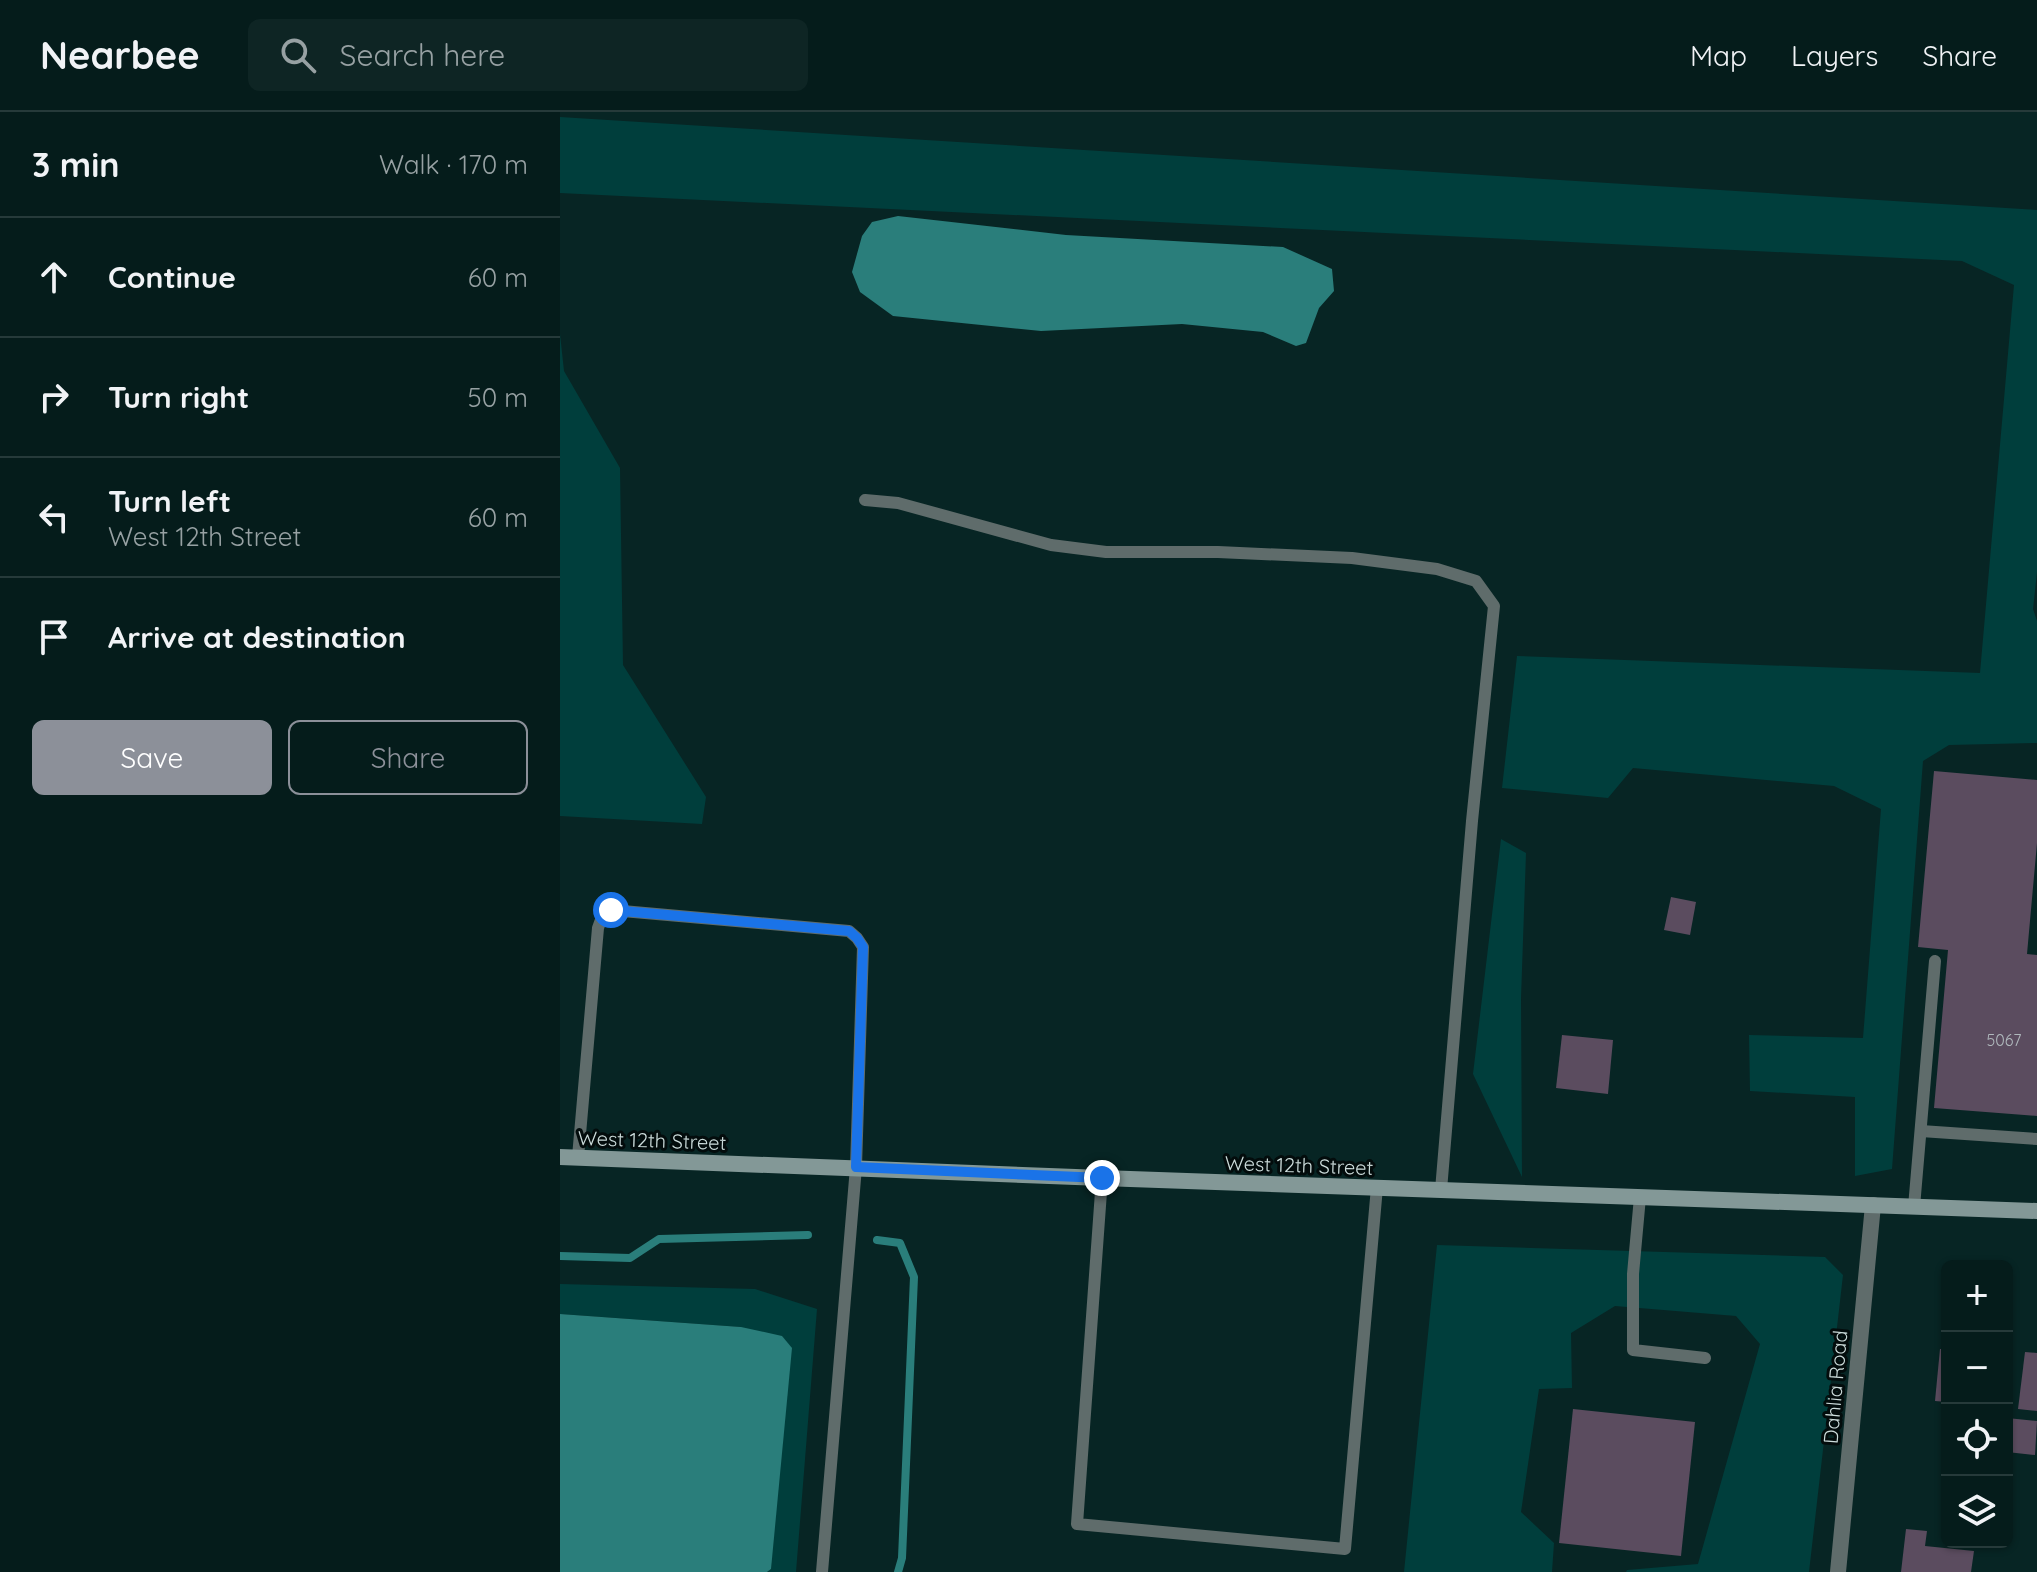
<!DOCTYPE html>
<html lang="en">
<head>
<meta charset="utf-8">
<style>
  body { margin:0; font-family:Quicksand,sans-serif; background:#0e2524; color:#f1f3f6 }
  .controls { position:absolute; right:24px; bottom:24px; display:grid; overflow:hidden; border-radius:12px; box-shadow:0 2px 6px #0004 }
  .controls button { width:72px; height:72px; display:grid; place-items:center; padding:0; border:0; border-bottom:2px solid #263a3a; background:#051c1b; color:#f1f3f6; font:40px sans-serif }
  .stop { position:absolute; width:24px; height:24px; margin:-18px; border:6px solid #1a73e8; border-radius:50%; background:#fff }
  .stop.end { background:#1a73e8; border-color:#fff; box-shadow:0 2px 8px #0008 }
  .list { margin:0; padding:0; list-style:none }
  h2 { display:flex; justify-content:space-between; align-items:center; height:104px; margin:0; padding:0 32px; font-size:34px }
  h2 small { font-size:26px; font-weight:400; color:#97a1a3 }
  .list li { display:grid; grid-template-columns:52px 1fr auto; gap:24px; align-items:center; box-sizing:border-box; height:120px; padding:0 32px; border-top:2px solid #263a3a }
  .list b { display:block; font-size:30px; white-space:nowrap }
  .list p { margin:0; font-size:26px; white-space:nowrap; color:#97a1a3 }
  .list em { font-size:26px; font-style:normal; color:#97a1a3 }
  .actions { display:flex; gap:16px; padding:24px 32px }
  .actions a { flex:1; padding:18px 0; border:2px solid #8c9099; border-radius:12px; text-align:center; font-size:28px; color:#8c9099 }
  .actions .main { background:#8c9099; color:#fff }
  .icon { flex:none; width:44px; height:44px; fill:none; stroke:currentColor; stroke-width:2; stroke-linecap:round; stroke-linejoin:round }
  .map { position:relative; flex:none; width:1477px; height:1460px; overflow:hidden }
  header { display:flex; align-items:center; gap:48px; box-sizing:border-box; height:112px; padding:0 40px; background:#051c1b; border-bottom:2px solid #263a3a }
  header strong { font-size:38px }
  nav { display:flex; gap:44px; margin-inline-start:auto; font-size:28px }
  .search { width:560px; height:72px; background:#0e2524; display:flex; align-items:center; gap:20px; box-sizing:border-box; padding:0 28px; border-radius:12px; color:#97a1a3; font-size:30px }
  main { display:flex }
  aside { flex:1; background:#051c1b }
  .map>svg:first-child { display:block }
</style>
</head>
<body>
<header>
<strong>Nearbee</strong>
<div class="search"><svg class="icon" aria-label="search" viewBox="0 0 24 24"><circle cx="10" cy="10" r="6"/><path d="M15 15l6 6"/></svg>Search here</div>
<nav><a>Map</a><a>Layers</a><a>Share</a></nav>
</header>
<main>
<aside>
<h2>3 min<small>Walk · 170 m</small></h2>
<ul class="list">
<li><svg class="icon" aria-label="ahead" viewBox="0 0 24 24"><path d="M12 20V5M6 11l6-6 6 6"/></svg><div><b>Continue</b></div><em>60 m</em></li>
<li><svg class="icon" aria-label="right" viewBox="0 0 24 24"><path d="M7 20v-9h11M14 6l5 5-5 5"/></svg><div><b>Turn right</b></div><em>50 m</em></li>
<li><svg class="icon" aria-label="left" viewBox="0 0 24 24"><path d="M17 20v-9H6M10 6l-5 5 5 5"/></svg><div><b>Turn left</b><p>West 12th Street</p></div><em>60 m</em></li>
<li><svg class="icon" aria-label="arrive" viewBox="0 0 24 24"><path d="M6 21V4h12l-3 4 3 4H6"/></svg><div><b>Arrive at destination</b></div></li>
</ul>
<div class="actions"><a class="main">Save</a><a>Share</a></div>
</aside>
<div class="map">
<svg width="1477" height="1460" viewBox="0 0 1477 1460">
  <rect width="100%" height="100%" fill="#072524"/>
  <g fill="#003e3c">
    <polygon points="0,5 1477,98 1477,460 1473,497 1477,509 1477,631 1389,633 1363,649 1332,1057 1295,1064 1295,985 1190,979 1189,923 1303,926 1321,697 1274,674 1073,656 1048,686 942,676 957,544 1420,561 1454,173 1402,149 0,81"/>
    <polygon points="0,222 4,259 60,356 63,553 146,685 142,712 0,704"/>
    <polygon points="941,727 966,741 961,886 962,1065 913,962"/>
    <polygon points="877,1133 1265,1145 1283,1163 1249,1460 1066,1460 1067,1458 1138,1452 1200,1232 1176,1204 1055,1194 1011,1221 1012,1276 979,1277 961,1400 994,1431 992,1460 844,1460"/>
    <polygon points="0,1172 195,1177 257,1197 236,1460 207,1460 211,1457 181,1215 0,1202"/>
  </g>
  <g fill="#2a7e7b">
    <polygon points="338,104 506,123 723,135 772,157 774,179 759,196 746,231 736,234 703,220 622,212 481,219 333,204 300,180 292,160 302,124 312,110"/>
    <polygon points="0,1202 181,1215 222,1224 232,1236 211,1457 207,1460 0,1460"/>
  </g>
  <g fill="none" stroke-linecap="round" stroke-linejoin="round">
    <g stroke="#2a7e7b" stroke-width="8">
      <polyline points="317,1128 340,1131 354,1165 342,1446 338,1460"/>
      <polyline points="0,1144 70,1146 99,1127 248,1123"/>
    </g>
  </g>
  <g fill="#5b4c5f">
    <polygon points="1374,659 1477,668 1477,731 1467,842 1477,843 1477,1004 1374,996 1388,838 1358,835"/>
    <polygon points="1111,785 1136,790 1130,823 1104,818"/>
    <polygon points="1002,923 1053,928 1048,982 996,976"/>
    <polygon points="1380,1237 1387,1237 1387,1290 1375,1289"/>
    <polygon points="1465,1240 1477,1241 1477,1299 1458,1297"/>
    <polygon points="1013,1297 1135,1310 1121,1444 999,1431"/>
    <polygon points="1447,1306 1477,1309 1475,1343 1447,1340"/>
    <polygon points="1346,1417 1367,1419 1365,1434 1414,1439 1411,1460 1341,1460"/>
  </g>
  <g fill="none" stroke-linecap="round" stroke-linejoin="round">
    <g stroke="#5f6c6b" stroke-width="12">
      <polyline points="305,388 338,391 491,433 546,440 658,440 792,446 877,457 916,469 934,494 912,709 881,1078"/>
      <polyline points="1361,1019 1477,1027"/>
      <polyline points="18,1045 38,816 42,805 51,798 289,819 297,826 303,835 296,1055 262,1460"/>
      <polyline points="542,1066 517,1412 785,1437 817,1075"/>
      <polyline points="1080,1085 1073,1162 1073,1238 1145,1246"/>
      <polyline points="1354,1095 1375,849"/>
    </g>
    <polyline stroke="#5f6c6b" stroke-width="16" points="1278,1460 1313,1093"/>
    <polyline stroke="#839897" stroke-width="16" points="0,1045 542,1066 1477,1099"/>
  </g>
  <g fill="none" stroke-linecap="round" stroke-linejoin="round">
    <polyline stroke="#1a73e8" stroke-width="10" points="51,798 289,819 297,826 303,835 296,1055 542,1066"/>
  </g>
  <g text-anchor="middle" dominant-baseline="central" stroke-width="6" stroke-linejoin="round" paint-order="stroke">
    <g font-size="16" fill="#b0b9bd">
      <text x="1444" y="928">5067</text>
    </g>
    <g font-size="20" fill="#cddddc" stroke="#030c0c">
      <text transform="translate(92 1028) rotate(2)">West 12th Street</text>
      <text transform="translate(739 1053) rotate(2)">West 12th Street</text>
      <text transform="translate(1275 1275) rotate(-85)">Dahlia Road</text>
    </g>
  </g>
</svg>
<div class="controls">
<button>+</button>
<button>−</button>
<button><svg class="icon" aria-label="locate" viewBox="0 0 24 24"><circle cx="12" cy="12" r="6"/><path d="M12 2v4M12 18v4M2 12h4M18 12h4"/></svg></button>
<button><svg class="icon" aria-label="layers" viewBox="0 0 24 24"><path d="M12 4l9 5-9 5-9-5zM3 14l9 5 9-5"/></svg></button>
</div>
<div class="stop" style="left:51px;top:798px"></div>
<div class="stop end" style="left:542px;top:1066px"></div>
</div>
</main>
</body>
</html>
